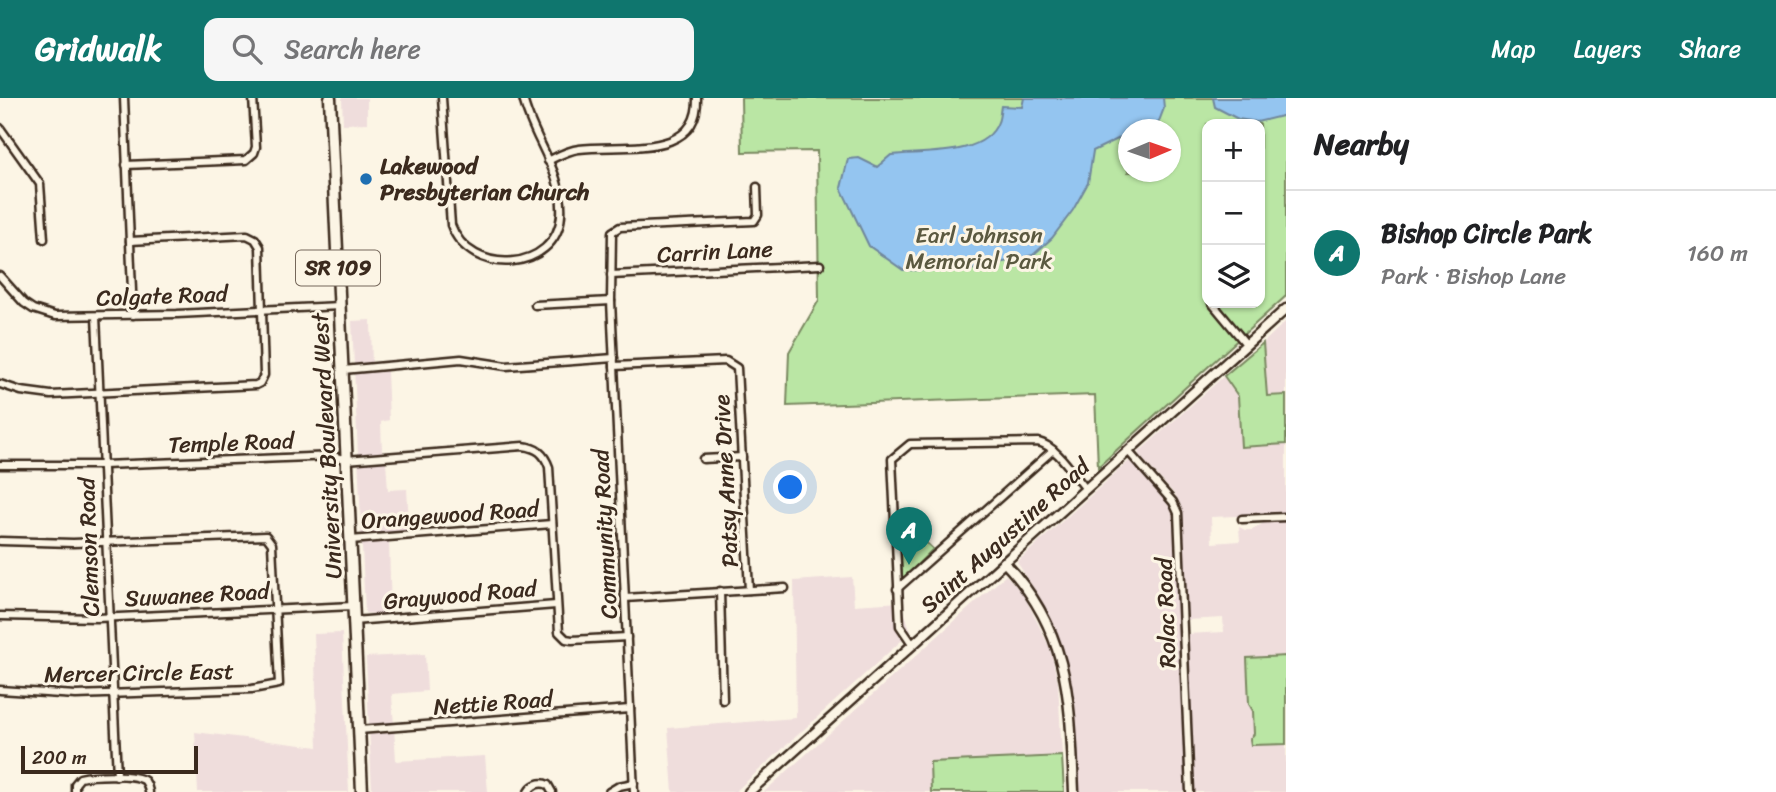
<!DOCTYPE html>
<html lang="en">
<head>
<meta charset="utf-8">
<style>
  body { margin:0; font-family:Sriracha,sans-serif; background:#f6f6f6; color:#202124 }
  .controls { position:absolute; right:21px; top:21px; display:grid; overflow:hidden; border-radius:14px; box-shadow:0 2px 5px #0004 }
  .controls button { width:63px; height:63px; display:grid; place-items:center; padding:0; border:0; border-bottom:2px solid #e0e0e0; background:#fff; color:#202124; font:35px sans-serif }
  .compass { position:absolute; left:1118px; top:21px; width:63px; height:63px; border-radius:50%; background:#fff; box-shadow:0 2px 5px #0004; rotate:88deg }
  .scale { position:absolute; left:21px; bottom:18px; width:177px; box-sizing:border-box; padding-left:7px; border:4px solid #3b2a1e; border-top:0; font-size:19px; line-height:24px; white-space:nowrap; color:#3b2a1e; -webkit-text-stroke:5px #fcf5e5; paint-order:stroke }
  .you { position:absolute; left:791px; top:390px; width:24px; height:24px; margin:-18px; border:5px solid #fff; border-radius:50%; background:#1a73e8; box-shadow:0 0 0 10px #1a73e833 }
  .badge { display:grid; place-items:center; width:46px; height:46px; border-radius:50%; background:#0f766e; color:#fff; font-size:23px; font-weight:700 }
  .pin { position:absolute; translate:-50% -58px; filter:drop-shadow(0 2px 4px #0008) }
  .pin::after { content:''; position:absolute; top:37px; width:24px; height:21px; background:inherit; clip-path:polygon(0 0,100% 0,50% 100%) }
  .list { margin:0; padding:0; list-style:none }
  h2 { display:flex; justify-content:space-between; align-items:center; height:91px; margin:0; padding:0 28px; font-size:30px }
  h2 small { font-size:23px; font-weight:400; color:#757577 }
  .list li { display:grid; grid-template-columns:46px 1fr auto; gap:21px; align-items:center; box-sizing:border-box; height:126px; padding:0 28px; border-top:2px solid #e0e0e0 }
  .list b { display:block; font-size:26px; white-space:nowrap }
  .list p { margin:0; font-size:23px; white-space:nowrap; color:#757577 }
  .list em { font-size:23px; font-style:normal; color:#757577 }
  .icon { flex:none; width:38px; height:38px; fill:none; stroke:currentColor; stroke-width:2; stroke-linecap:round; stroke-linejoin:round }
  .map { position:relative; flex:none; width:1286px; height:694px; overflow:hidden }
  header { display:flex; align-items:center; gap:42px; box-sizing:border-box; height:98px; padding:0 35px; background:#0f766e; color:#fff }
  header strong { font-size:33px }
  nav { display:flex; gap:38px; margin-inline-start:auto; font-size:24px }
  .search { width:490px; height:63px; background:#f6f6f6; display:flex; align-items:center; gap:18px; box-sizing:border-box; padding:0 24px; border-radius:14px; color:#757577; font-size:26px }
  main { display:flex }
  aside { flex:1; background:#fff }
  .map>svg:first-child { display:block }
</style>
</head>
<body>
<header>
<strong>Gridwalk</strong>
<div class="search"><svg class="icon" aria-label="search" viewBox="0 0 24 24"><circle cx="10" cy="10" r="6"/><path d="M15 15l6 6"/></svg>Search here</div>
<nav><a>Map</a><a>Layers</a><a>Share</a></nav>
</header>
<main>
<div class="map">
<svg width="1286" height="694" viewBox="0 0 1286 694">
  <rect width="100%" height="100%" fill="#fcf5e5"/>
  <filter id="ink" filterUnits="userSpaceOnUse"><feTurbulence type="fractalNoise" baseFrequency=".0143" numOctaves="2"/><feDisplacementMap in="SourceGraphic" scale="14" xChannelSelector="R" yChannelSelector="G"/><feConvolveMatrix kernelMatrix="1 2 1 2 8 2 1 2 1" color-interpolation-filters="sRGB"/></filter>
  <g filter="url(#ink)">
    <g fill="#efdddc">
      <polygon points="342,0 367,0 367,25 343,26"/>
      <polygon points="371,222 372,273 387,273 389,322 381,324 382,353 386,364 388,392 407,391 410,442 389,443 391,518 365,515 352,223"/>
      <polygon points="1286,223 1286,297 1267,298 1263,245"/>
      <polygon points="1224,278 1238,298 1241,348 1286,346 1286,416 1211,419 1212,445 1240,443 1239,429 1245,432 1252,432 1265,424 1286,422 1286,558 1247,561 1249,606 1253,613 1254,636 1250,641 1286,646 1286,694 1194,694 1187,536 1224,534 1223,520 1187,522 1182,411 1176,398 1139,357 1139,354"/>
      <polygon points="1129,363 1142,372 1174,411 1177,441 1186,694 1077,694 1071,593 1065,561 1050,524 1034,491 1017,464"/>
      <polygon points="1006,477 1024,497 1050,550 1058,584 1062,658 931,664 931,694 764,694"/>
      <polygon points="852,479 854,507 901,504 911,534 735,694 673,694 668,630 796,620 794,483"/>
      <polygon points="342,535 349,694 198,694 195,634 318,649 314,536"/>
      <polygon points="425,556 427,593 392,596 396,663 485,658 488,694 372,694 366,559"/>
    </g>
    <g fill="#bae6a4" stroke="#7a8861" stroke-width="2" fill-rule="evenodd">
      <path d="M741 0H1286V198L1098 369 1095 297 787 308 789 254 819 202 817 53 742 54ZM1207 26H1260V205H1207ZM1128 32H1170V74H1128Z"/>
      <polygon points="1263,245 1267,298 1286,297 1286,346 1241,349 1238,298 1224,278"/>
      <polygon points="907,427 933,451 902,482 899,428"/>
      <polygon points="1286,558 1286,646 1251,647 1250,641 1254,636 1253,613 1249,606 1247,560"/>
      <polygon points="1062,658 1064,694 931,694 930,664"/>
    </g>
    <g fill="#94c5f0" stroke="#70879c" stroke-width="2">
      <path d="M1024 0H1163L1164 10 1156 31 1128 32V36L1093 53 1088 85 1073 112 1052 140 1033 157 966 173 903 172 869 148 841 90 848 61 859 60 877 69 891 57C921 53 985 60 998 24 1000 20 1000 13 1001 8L1022 9Z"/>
      <polygon points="1213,0 1286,0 1286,17 1257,24 1238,21 1215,9"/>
    </g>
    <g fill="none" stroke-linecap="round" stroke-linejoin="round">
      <g stroke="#3b2a1e" stroke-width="11">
        <g id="street">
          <polyline points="124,0 133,217"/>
          <path d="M442 0 451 127C470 180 557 174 561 117 564 74 532 40 523 0"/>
          <polyline points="0,30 40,86 44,141"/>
          <path d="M548 63C558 58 568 52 579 51 620 45 699 63 697 0"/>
          <polyline points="126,67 246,62 254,55 256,49 253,0"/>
          <polyline points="611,177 820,167"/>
          <polyline points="0,178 24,205 33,211 55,218 177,216 340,208"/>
          <polyline points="1212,205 1246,246"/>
          <polyline points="535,207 611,203"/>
          <polyline points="96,218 117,678"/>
          <polyline points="614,268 726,263 737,270 749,492"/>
          <polyline points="343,272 461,261 506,268 614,260"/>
          <polyline points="0,286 21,293 51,297 256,287 260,285 264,277 260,149 255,141 247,137 130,143"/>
          <polyline points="1128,353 1173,404 1178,415 1190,694"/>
          <polyline points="703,361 742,359"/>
          <path d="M0 367H103L334 358 346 362 523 348C537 350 544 355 549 369L559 534 566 541 572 542 627 539"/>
          <polyline points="1242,421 1286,419"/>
          <polyline points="350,442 552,426"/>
          <polyline points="0,443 73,445 266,438 272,446 279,586 252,591 76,597 0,592"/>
          <polyline points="897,491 1053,352"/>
          <polyline points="720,493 723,602"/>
          <polyline points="625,500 785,490"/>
          <polyline points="0,518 97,520 353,508"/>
          <polyline points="353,523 556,507"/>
          <path d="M913 547 900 528 892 361 910 346 1038 344C1057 348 1073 376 1086 391"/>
          <polyline points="359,632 630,611"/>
          <path d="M75 694V686L80 680C93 677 135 675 145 683 148 687 148 689 149 694"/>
          <path d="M528 694C532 687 540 683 548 687L552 694"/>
          <polyline points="609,694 619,688 634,685"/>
          <polyline points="634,694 611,203 612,134 620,129 754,123 758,117 757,89"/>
        </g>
      </g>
      <g stroke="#3b2a1e" stroke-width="13">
        <g id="secondary">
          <path d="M1004 464C1071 534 1070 604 1074 694"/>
          <polyline points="749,694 1286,211"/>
        </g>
      </g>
      <g stroke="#3b2a1e" stroke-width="15">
        <polyline id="primary" points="330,0 362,694"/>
      </g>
      <use href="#street" stroke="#fcf5e5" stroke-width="6"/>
      <use href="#secondary" stroke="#fcf5e5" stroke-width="8"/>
      <use href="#primary" stroke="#fcf5e5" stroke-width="10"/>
    </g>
  </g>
  <circle fill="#1f6fb2" stroke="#fcf5e5" stroke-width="2.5" cx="366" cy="81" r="7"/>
  <g text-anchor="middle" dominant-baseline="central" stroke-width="6" stroke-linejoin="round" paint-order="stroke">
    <rect fill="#fcf5e5" stroke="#75675a" stroke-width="2" x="296" y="152.5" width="84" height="35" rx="5"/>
    <g font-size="21" font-weight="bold" fill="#3b2a1e">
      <text x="338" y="170">SR 109</text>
    </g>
    <g font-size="23" font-weight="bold" fill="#3b2a1e" stroke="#fcf5e5" text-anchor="start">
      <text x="380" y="68">Lakewood<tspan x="380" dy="26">Presbyterian Church</tspan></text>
    </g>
    <g font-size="23" fill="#5b5940" stroke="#fcf5e5">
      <text x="979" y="137">Earl Johnson<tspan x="979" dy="26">Memorial Park</tspan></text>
    </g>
    <g font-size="23" fill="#3b2a1e" stroke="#fcf5e5">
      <text transform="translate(715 154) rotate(-3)">Carrin Lane</text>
      <text transform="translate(162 198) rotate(-2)">Colgate Road</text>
      <text transform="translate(231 345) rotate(-2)">Temple Road</text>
      <text transform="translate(327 348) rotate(-93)">University Boulevard West</text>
      <text transform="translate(726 383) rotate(-93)">Patsy Anne Drive</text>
      <text transform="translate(450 417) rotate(-4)">Orangewood Road</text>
      <text transform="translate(605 436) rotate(-93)">Community Road</text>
      <text transform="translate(1005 438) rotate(-42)">Saint Augustine Road</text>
      <text transform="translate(89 449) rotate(-92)">Clemson Road</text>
      <text transform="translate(197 497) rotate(-3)">Suwanee Road</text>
      <text transform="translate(460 497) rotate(-5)">Graywood Road</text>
      <text transform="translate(1166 515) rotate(-92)">Rolac Road</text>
      <text transform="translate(139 575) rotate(-1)">Mercer Circle East</text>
      <text transform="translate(493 605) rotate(-4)">Nettie Road</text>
    </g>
  </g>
</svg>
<div class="controls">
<button>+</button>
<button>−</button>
<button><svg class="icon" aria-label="layers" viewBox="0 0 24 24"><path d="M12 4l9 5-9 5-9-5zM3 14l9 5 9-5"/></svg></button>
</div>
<svg class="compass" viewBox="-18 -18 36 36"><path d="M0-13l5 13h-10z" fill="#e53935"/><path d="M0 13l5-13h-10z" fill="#757577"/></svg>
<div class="scale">200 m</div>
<div class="you"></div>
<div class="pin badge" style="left:909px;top:467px">A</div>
</div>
<aside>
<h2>Nearby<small></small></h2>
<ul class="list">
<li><span class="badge">A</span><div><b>Bishop Circle Park</b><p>Park · Bishop Lane</p></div><em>160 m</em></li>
</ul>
</aside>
</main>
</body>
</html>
